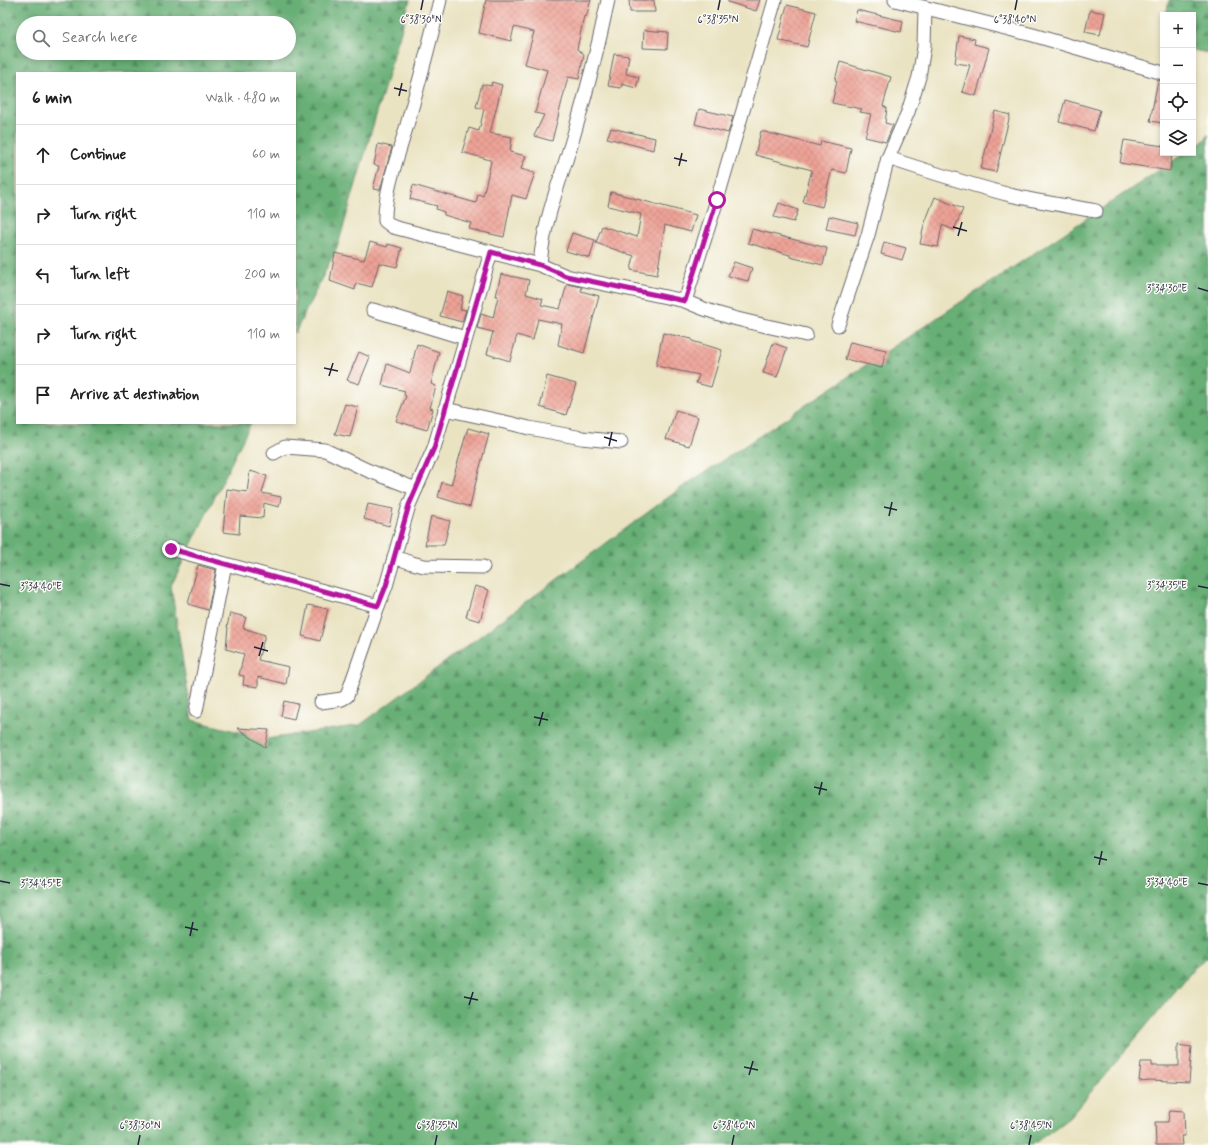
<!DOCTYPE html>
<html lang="en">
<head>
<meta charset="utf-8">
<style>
  body { margin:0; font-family:Mynerve,sans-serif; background:#f6f6f6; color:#222 }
  .controls { position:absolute; right:12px; top:12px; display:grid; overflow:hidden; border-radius:0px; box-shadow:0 2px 6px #0003 }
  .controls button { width:36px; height:36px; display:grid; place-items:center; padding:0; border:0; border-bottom:1px solid #e0e0e0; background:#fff; color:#222; font:20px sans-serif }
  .stop { position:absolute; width:12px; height:12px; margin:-9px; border:3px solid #b5179e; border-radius:50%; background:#fff }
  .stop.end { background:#b5179e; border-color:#fff; box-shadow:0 1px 4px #0008 }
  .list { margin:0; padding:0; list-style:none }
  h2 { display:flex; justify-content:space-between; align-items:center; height:52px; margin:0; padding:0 16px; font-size:17px }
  h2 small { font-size:13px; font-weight:400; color:#767676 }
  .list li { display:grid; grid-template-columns:26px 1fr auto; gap:12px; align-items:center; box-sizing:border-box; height:60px; padding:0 16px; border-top:1px solid #e0e0e0 }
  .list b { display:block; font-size:15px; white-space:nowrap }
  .list em { font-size:13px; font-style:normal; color:#767676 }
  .icon { flex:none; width:22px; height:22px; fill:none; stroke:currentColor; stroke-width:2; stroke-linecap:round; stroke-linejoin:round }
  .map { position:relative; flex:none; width:1208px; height:1145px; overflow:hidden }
  .search { position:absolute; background:#fff; box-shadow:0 2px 6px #0003; left:16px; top:16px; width:280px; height:44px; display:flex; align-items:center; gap:10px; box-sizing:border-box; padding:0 14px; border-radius:22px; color:#767676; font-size:15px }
  .panel { position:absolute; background:#fff; box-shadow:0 2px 6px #0003; left:16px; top:72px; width:280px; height:352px; border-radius:0px }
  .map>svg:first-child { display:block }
</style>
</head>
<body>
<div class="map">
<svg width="1208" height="1145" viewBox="0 0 1208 1145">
  <defs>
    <pattern id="forest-firs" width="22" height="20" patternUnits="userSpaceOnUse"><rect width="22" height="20" fill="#67af76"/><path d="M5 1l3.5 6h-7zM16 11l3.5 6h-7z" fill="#548e62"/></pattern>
    <pattern id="building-cross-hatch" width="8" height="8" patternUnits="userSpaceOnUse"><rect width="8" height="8" fill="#eda296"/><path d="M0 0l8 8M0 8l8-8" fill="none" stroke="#cb8b82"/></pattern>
  </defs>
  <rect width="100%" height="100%" fill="#fdfcf7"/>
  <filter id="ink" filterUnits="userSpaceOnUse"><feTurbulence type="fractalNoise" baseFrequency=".025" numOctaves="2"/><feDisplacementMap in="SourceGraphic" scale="8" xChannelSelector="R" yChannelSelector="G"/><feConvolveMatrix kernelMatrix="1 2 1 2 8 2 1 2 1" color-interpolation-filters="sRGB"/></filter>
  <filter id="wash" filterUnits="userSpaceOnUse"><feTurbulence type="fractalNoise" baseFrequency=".012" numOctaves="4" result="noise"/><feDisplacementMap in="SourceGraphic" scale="16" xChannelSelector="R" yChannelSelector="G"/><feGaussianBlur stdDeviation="0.9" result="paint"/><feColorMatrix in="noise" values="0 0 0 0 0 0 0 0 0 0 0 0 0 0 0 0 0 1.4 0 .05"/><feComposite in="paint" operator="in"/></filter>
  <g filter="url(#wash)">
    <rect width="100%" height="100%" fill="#eae3c2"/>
    <g fill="url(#forest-firs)" stroke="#446858" fill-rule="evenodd">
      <path d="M0 0H410L338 245 295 333V73H17V423H251L171 586 192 720 267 739 360 725 678 490 1185 153H1193V148L1205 140 1208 134V957L1198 964 1069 1118 1032 1145H0ZM23 23H289V53H23Z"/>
      <polygon points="1169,0 1208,0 1208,53 1193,50 1193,15 1166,15"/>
    </g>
    <g id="blocks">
      <g fill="url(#building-cross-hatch)">
        <polygon points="486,0 591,0 586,17 584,16 577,49 584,54 579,79 568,77 552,141 534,136 544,115 535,113 547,70 525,64 534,32 514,27 511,41 479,33"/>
        <polygon points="629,0 654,0 655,12 630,12"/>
        <polygon points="728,0 760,0 756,11 728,2"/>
        <polygon points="787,5 816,12 807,47 778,40"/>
        <polygon points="857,10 903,21 901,32 854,21"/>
        <polygon points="1090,10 1105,13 1100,35 1085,32"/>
        <polygon points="644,30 668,32 667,49 643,48"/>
        <polygon points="959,36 975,39 974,44 989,48 976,96 962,92 970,65 955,63"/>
        <polygon points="614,54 629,56 626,74 639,77 636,88 622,84 621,88 608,86"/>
        <polygon points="840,62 891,77 883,106 887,108 885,123 893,125 886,142 865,137 871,114 860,112 862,109 832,103 837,81 835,80"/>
        <polygon points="1158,80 1163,81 1163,123 1150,121"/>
        <polygon points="492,82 502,85 490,133 512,137 510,152 526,156 521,169 535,173 526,199 512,195 504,237 469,229 471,223 444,215 444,212 436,209 437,206 410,199 413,185 476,203 478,194 483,196 491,162 490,160 462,152 469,128 479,131 484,109 476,107 482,84 491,86"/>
        <polygon points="1065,100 1100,110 1094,131 1059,122"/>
        <polygon points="699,109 733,117 728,133 695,124"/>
        <polygon points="995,111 1010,115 996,172 981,169"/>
        <polygon points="611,128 655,138 653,150 607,138"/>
        <polygon points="761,131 820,146 821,141 851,148 846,173 832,170 822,207 803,202 812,170 755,155"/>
        <polygon points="1124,140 1163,146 1163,153 1172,153 1170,171 1120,163"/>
        <polygon points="378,144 392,147 380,190 373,189 379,166 374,165"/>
        <polygon points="611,192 696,215 691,232 665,225 657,275 631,270 634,256 596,243 602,226 637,237 641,214 608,206"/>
        <polygon points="935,197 963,209 954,230 942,225 938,247 920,244 924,225"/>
        <polygon points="779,203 798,210 794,222 774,217"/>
        <polygon points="829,216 858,223 855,235 826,229"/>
        <polygon points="752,229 827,248 823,265 790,257 790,255 748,243"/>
        <polygon points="572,233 595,240 590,258 566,251"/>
        <polygon points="370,242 387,247 388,244 402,248 397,267 379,263 372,287 356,283 355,290 330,281 335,253 364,260"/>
        <polygon points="884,242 906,248 902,260 881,254"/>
        <polygon points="734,262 752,268 748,281 728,276"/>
        <polygon points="501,274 529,280 526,294 543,299 541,305 560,309 567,284 582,287 581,291 599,296 584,353 558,345 562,324 538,319 533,340 517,335 510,361 487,354 493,332 477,328 481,314 493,318 498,296 496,296"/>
        <polygon points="447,291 463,296 460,309 466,310 462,322 440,316"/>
        <polygon points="663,333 692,339 692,341 722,350 711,387 696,383 699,375 656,366"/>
        <polygon points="850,342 886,350 882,368 845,359"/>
        <polygon points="773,343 787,348 777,377 763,373"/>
        <polygon points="417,344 439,352 431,384 436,386 430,408 433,409 427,430 396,421 406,396 404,395 405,391 382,385 387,364 410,373"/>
        <polygon points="359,352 370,357 359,384 347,380"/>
        <polygon points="547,376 576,384 566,415 540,407"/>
        <polygon points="345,404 358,407 350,437 335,434"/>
        <polygon points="676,410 698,417 689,446 666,439"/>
        <polygon points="468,428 489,434 474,489 470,507 438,497 442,482 451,485"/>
        <polygon points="250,471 267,476 262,493 281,497 279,507 264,503 263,518 240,516 239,534 223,532 227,489 247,492"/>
        <polygon points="368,504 393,509 389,526 364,519"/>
        <polygon points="431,516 450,521 444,545 425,545"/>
        <polygon points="198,565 216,570 208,610 188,604"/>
        <polygon points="475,586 489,590 480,621 466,617"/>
        <polygon points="308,605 328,609 320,641 302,636"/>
        <polygon points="230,613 246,617 243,628 265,635 258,660 289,667 286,684 258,677 258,687 243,685 244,676 239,675 244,654 226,649 228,627 227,627"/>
        <polygon points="284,701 298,704 294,719 281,716"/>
        <polygon points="237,728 269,730 265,747"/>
        <polygon points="1179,1043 1192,1045 1189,1082 1151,1080 1139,1081 1141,1062 1152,1062 1152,1066 1179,1066"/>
        <polygon points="1170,1110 1184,1111 1185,1136 1181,1136 1182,1145 1156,1145 1155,1122 1168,1122"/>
      </g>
    </g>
  </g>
  <g filter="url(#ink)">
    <use href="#blocks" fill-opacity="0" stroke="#68666a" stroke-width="1"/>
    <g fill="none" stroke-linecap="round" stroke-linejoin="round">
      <g stroke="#68666a" stroke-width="15">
        <g id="street">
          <path d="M440 0C430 42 419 83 407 125 399 153 384 192 385 221L393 227 540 265"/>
          <path d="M608 0C598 48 586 95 572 141 560 181 543 223 540 265L566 276 685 301C723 319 766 325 806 335"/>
          <polyline points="895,0 1033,35 1163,73"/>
          <path d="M888 158C930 172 971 185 1014 196 1041 202 1069 206 1096 211"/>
          <polyline points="685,301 717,200 775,0"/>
          <polyline points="373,310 465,338"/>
          <polyline points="838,325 868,235 888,158 908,112 919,77 924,47 925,8"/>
          <polyline points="445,409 509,423 529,428 582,438 621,442"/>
          <polyline points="274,453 285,447 325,450 367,470 416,489"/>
          <polyline points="171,549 378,606 386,586 409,505 434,448 491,252"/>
          <polyline points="394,557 412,563 424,566 483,567"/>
          <polyline points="321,702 342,699 347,696 378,606"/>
          <polyline points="196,711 225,564"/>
        </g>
      </g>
      <use href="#street" stroke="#fff" stroke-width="13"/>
    </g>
  </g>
  <g fill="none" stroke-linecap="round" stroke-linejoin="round" filter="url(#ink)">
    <polyline stroke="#b5179e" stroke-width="5" points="171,549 378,606 386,586 409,505 434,448 491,252 540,265 566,276 685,301 717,200"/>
  </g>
  <path fill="none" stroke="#22223b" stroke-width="1.5" d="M421 10 423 0M718 10 720 0M1015 10 1017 0M394 88 407 91M399 96 402 83M674 158 687 161M679 166 682 153M953 227 967 231M958 236 962 222M1198 288 1208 291M324 368 338 371M329 376 333 363M604 437 617 441M609 446 612 432M884 507 897 510M889 516 892 502M0 584 10 586M1198 586 1208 588M254 647 268 651M259 656 263 642M534 717 548 720M539 726 543 712M814 787 827 790M819 795 822 782M1094 857 1107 860M1099 865 1102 851M0 881 10 883M1198 883 1208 885M185 927 198 930M190 936 193 922M464 997 478 1000M469 1005 473 992M744 1067 758 1070M749 1075 753 1061M138 1145 140 1135M435 1145 437 1135M732 1145 734 1135M1029 1145 1031 1135"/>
  <g font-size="10" text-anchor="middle" fill="#22223b" stroke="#fdfcf7" stroke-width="3" stroke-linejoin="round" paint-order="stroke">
    <text x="421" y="23">6°38'30"N</text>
    <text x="718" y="23">6°38'35"N</text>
    <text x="1015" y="23">6°38'40"N</text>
    <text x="1167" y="292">3°34'30"E</text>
    <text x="1167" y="589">3°34'35"E</text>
    <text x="41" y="590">3°34'40"E</text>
    <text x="1167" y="886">3°34'40"E</text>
    <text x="41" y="887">3°34'45"E</text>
    <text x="140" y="1129">6°38'30"N</text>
    <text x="437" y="1129">6°38'35"N</text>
    <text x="734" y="1129">6°38'40"N</text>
    <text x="1031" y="1129">6°38'45"N</text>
  </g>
</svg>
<div class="controls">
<button>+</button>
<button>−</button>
<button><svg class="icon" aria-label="locate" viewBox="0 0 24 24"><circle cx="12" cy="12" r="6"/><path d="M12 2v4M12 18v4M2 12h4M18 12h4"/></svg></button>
<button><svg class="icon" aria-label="layers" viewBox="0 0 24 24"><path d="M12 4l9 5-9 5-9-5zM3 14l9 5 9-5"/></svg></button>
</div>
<div class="stop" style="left:717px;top:200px"></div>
<div class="stop end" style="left:171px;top:549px"></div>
<div class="search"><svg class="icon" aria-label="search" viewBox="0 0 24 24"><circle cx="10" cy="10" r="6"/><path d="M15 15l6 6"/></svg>Search here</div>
<section class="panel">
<h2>6 min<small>Walk · 480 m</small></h2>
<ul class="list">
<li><svg class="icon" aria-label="ahead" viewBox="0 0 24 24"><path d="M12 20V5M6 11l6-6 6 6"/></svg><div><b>Continue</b></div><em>60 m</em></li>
<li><svg class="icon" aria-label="right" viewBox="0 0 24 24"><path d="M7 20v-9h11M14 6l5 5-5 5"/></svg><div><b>Turn right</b></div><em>110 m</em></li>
<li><svg class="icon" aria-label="left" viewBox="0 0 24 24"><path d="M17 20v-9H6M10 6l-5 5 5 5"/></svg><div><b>Turn left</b></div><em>200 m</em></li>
<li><svg class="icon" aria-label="right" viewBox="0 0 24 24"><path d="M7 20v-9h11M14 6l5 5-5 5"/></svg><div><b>Turn right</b></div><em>110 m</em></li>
<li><svg class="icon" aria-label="arrive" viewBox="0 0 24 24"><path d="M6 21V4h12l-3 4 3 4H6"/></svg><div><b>Arrive at destination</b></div></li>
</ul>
</section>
</div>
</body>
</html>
